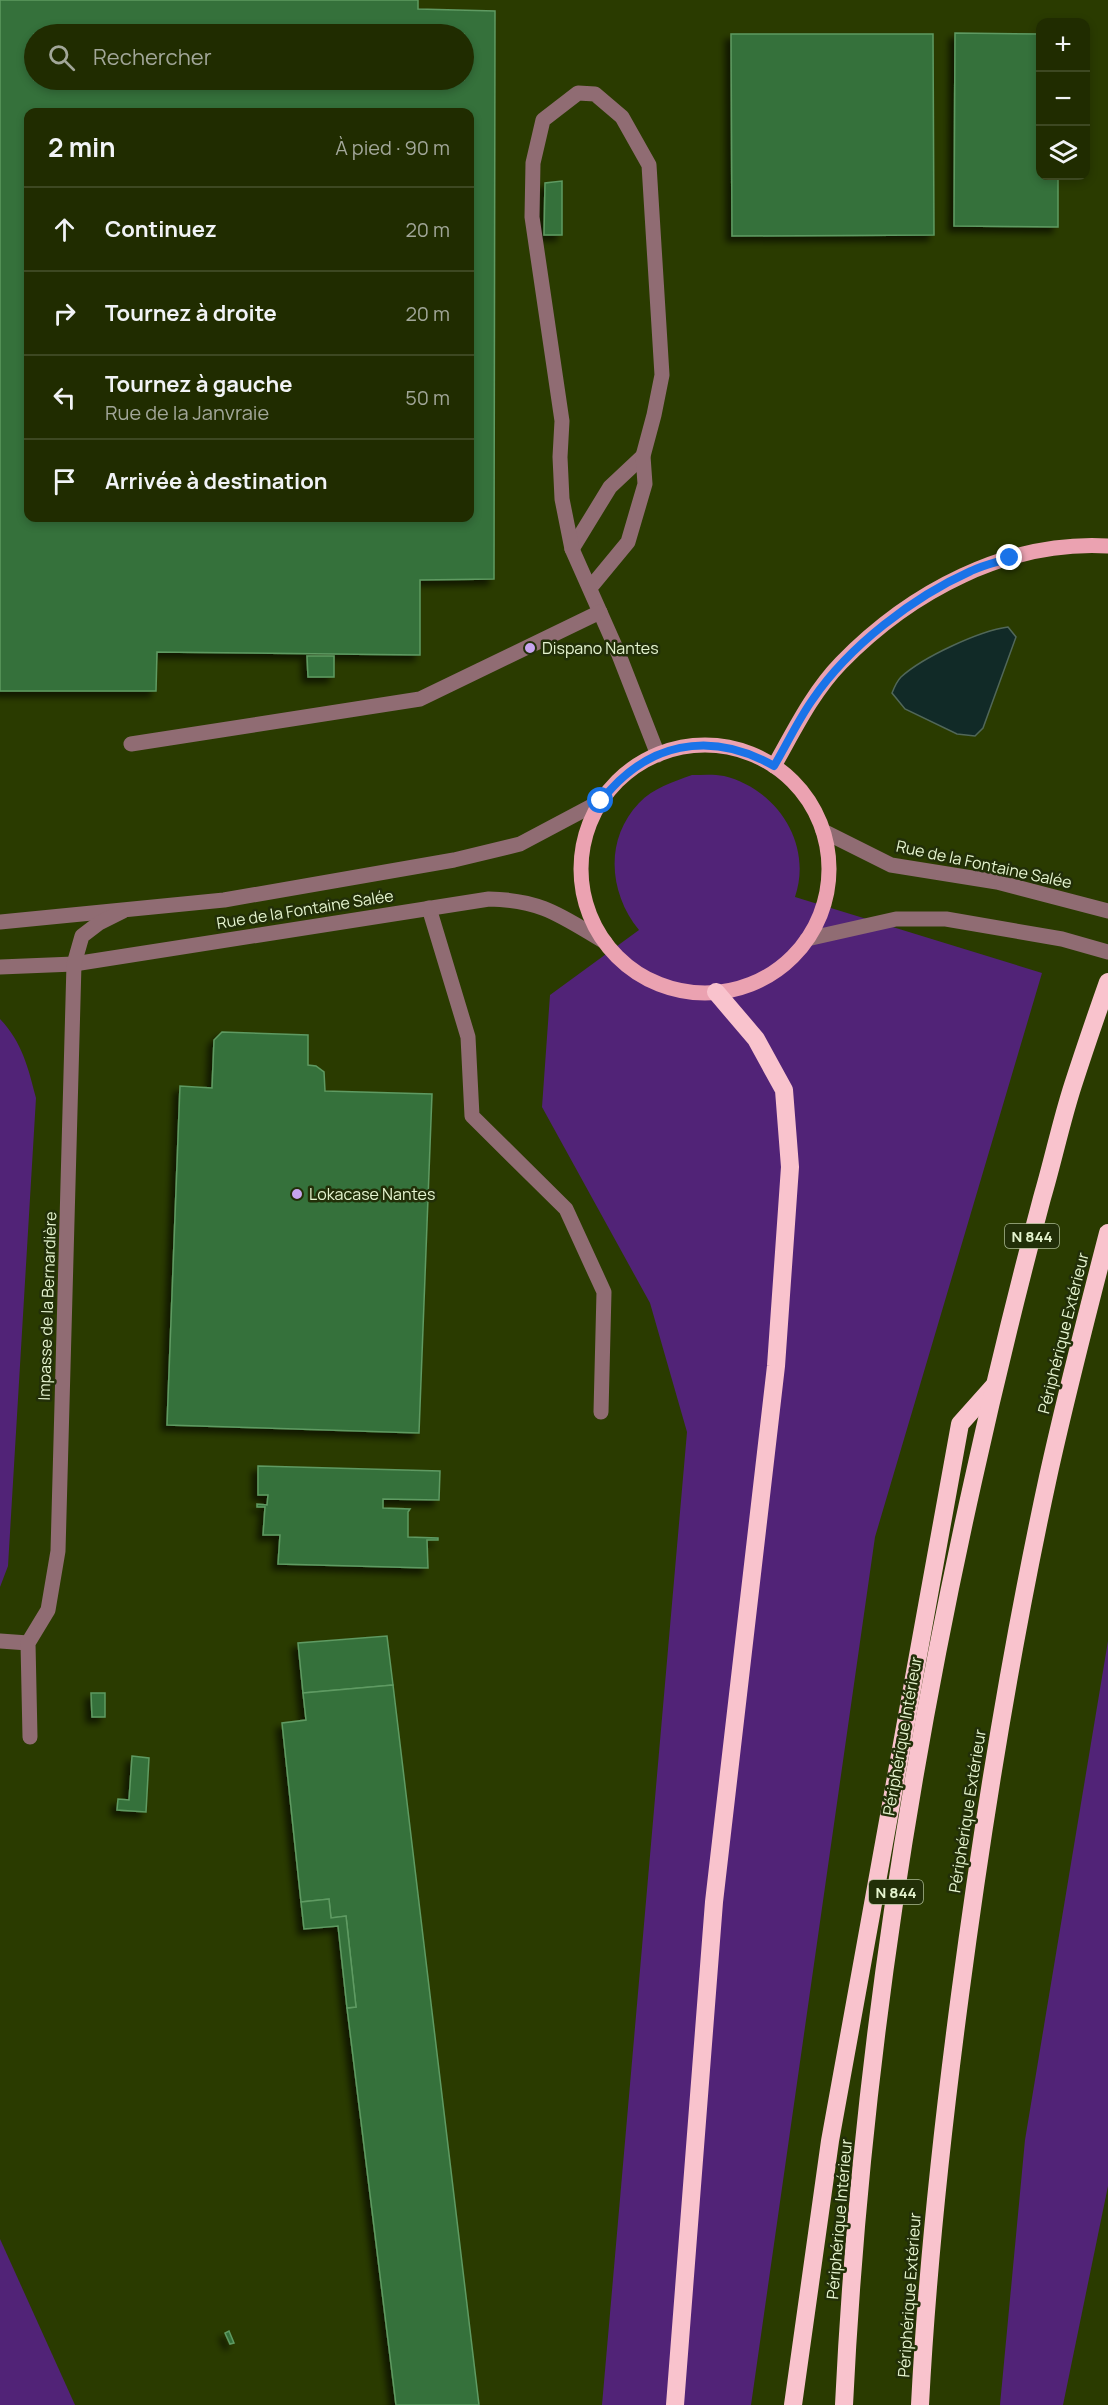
<!DOCTYPE html>
<html lang="fr">
<head>
<meta charset="utf-8">
<style>
  body { margin:0; font-family:Manrope,sans-serif; background:#28340a; color:#f1f3f6 }
  .controls { position:absolute; right:18px; top:18px; display:grid; overflow:hidden; border-radius:12px; box-shadow:0 3px 9px #0003 }
  .controls button { width:54px; height:54px; display:grid; place-items:center; padding:0; border:0; border-bottom:2px solid #3d4822; background:#202c00; color:#f1f3f6; font:30px sans-serif }
  .stop { position:absolute; width:18px; height:18px; margin:-14px; border:4px solid #1a73e8; border-radius:50%; background:#fff }
  .stop.end { background:#1a73e8; border-color:#fff; box-shadow:0 2px 6px #0008 }
  .list { margin:0; padding:0; list-style:none }
  h2 { display:flex; justify-content:space-between; align-items:center; height:78px; margin:0; padding:0 24px; font-size:26px }
  h2 small { font-size:20px; font-weight:400; color:#a2a799 }
  .list li { display:grid; grid-template-columns:39px 1fr auto; gap:18px; align-items:center; box-sizing:border-box; height:84px; padding:0 24px; border-top:2px solid #3d4822 }
  .list b { display:block; font-size:22px; white-space:nowrap }
  .list p { margin:0; font-size:20px; white-space:nowrap; color:#a2a799 }
  .list em { font-size:20px; font-style:normal; color:#a2a799 }
  .icon { flex:none; width:33px; height:33px; fill:none; stroke:currentColor; stroke-width:2; stroke-linecap:round; stroke-linejoin:round }
  .map { position:relative; flex:none; width:1108px; height:2405px; overflow:hidden }
  .search { position:absolute; background:#202c00; box-shadow:0 3px 9px #0003; left:24px; top:24px; width:450px; height:66px; display:flex; align-items:center; gap:15px; box-sizing:border-box; padding:0 21px; border-radius:33px; color:#a2a799; font-size:22px }
  .panel { position:absolute; background:#202c00; box-shadow:0 3px 9px #0003; left:24px; top:108px; width:450px; height:414px; border-radius:12px }
  .map>svg:first-child { display:block }
</style>
</head>
<body>
<div class="map">
<svg width="1108" height="2405" viewBox="0 0 1108 2405">
  <defs>
    <filter id="shadow"><feDropShadow dx="-5.5" dy="5.5" stdDeviation="3" flood-color="#0009"/></filter>
  </defs>
  <rect width="100%" height="100%" fill="#2a3b00"/>
  <g fill="#512377">
    <path d="M692 775C702 775 714 774 724 776 777 789 813 844 795 897L1042 973 875 1537 751 2405H602L687 1432 650 1303 542 1107 550 995 639 930C609 893 604 840 639 803 653 788 673 782 692 775Z"/>
    <path d="M0 1019C22 1042 28 1067 36 1098L8 1566 0 1587Z"/>
    <polygon points="1108,1641 1108,2186 1063,2405 1000,2405 1025,2140"/>
    <polygon points="0,2239 75,2405 0,2405"/>
  </g>
  <path fill="#112a27" stroke="#516759" stroke-width="1.5" d="M1008 627 1016 637 983 728 975 736 957 734 905 709 892 693C894 688 897 681 901 677 923 657 979 631 1008 627Z"/>
  <g fill="#35713b" stroke="#5e9a62" stroke-width="1.5" fill-rule="evenodd" filter="url(#shadow)">
    <path d="M0 0H418V9L495 11 494 579 420 580V655L157 652 156 691H0ZM34 34H464V80H34ZM28 112H470V518H28Z"/>
    <polygon points="955,33 1040,34 1040,176 1058,176 1058,227 954,226"/>
    <polygon points="731,34 933,34 934,235 732,236"/>
    <polygon points="562,181 562,235 544,235 545,183"/>
    <polygon points="307,656 334,656 334,677 308,677"/>
    <polygon points="222,1032 308,1035 308,1065 316,1066 324,1072 325,1091 432,1094 419,1433 167,1425 180,1086 212,1088 214,1040"/>
    <polygon points="258,1466 440,1471 439,1500 383,1499 383,1508 410,1509 408,1512 408,1537 438,1538 438,1540 427,1540 428,1568 278,1564 280,1535 263,1535 265,1507 257,1507 257,1504 267,1505 268,1495 258,1495"/>
    <polygon points="387,1636 393,1685 303,1693 298,1643"/>
    <polygon points="393,1685 479,2405 396,2405 347,2008 356,2007 346,1916 331,1918 329,1899 301,1902 282,1723 306,1720 303,1693"/>
    <polygon points="91,1693 105,1693 105,1717 92,1717"/>
    <polygon points="132,1756 149,1758 146,1812 117,1810 118,1799 129,1800"/>
    <polygon points="329,1899 331,1918 346,1916 356,2007 347,2008 338,1926 304,1929 301,1902"/>
    <polygon points="229,2331 234,2343 230,2344 225,2333"/>
  </g>
  <g fill="none" stroke-linecap="round" stroke-linejoin="round">
    <g stroke="#906c73" stroke-width="15">
      <polyline points="572,549 610,487 643,456"/>
      <polyline points="590,588 628,542 645,484 643,456 654,415 662,375 649,165 622,117 595,94 578,93 543,120 533,163 532,217 562,421 560,457 562,499 572,549 619,655 658,755"/>
      <polyline points="131,744 420,699 600,612"/>
      <polyline points="823,831 891,865 997,882 1108,911"/>
      <polyline points="429,908 468,1037 472,1116 566,1209 604,1292 601,1412"/>
      <polyline points="0,922 224,900 454,860 520,844 601,801"/>
      <polyline points="807,939 896,919 946,919 1062,939 1108,952"/>
      <path d="M0 967 74 964 489 899C542 900 561 916 605 942"/>
      <polyline points="0,1641 28,1643"/>
      <polyline points="30,1737 28,1643 48,1610 58,1551 74,964 82,936 99,923 123,911"/>
    </g>
    <g stroke="#eba2b1" stroke-width="15">
      <circle cx="705" cy="869" r="124"/>
      <path d="M774 766C794 731 812 693 841 663 910 592 1007 540 1108 546"/>
    </g>
    <g stroke="#f9c3cd" stroke-width="18">
      <polyline points="675,2405 714,1902 776,1366 790,1167 784,1090 756,1039 716,992"/>
      <polyline points="793,2405 830,2141 960,1424 993,1387"/>
      <path d="M844 2405C859 2094 905 1785 973 1481 994 1386 1017 1292 1042 1198 1053 1161 1061 1122 1073 1085 1084 1051 1096 1016 1108 982"/>
      <path d="M920 2405C927 2268 942 2131 960 1995 983 1821 1011 1648 1048 1477 1066 1395 1087 1314 1108 1233"/>
    </g>
  </g>
  <g fill="none" stroke-linecap="round" stroke-linejoin="round">
    <path stroke="#1a73e8" stroke-width="8" d="M601 801C646 743 709 729 774 766 787 744 798 720 813 699 849 646 913 597 971 571 983 565 997 562 1010 558"/>
  </g>
  <g fill="#c8a5ef" stroke="#222f08" stroke-width="2">
    <circle cx="530" cy="648" r="6"/>
    <circle cx="297" cy="1194" r="6"/>
  </g>
  <g text-anchor="middle" dominant-baseline="central" stroke-width="5" stroke-linejoin="round" paint-order="stroke">
    <g fill="#222f08" stroke="#aab993" stroke-width="1.5">
      <rect x="1005" y="1224" width="54" height="24" rx="4.5"/>
      <rect x="869" y="1880" width="54" height="24" rx="4.5"/>
    </g>
    <g font-size="15" font-weight="bold" fill="#e5f4cf">
      <text x="1032" y="1236">N 844</text>
      <text x="896" y="1892">N 844</text>
    </g>
    <g font-size="16" fill="#e5f4cf" stroke="#222f08" text-anchor="start">
      <text x="542" y="648">Dispano Nantes</text>
      <text x="309" y="1194">Lokacase Nantes</text>
    </g>
    <g font-size="16" fill="#e5f4cf" stroke="#222f08">
      <text transform="translate(984 864) rotate(12)">Rue de la Fontaine Salée</text>
      <text transform="translate(305 909) rotate(-9)">Rue de la Fontaine Salée</text>
      <text transform="translate(47 1306) rotate(-88)">Impasse de la Bernardière</text>
      <text transform="translate(1063 1333) rotate(-76)">Périphérique Extérieur</text>
      <text transform="translate(902 1736) rotate(-80)">Périphérique Intérieur</text>
      <text transform="translate(967 1811) rotate(-81)">Périphérique Extérieur</text>
      <text transform="translate(839 2219) rotate(-85)">Périphérique Intérieur</text>
      <text transform="translate(909 2295) rotate(-86)">Périphérique Extérieur</text>
    </g>
  </g>
</svg>
<div class="controls">
<button>+</button>
<button>−</button>
<button><svg class="icon" aria-label="layers" viewBox="0 0 24 24"><path d="M12 4l9 5-9 5-9-5zM3 14l9 5 9-5"/></svg></button>
</div>
<div class="stop" style="left:601px;top:801px"></div>
<div class="stop end" style="left:1010px;top:558px"></div>
<div class="search"><svg class="icon" aria-label="search" viewBox="0 0 24 24"><circle cx="10" cy="10" r="6"/><path d="M15 15l6 6"/></svg>Rechercher</div>
<section class="panel">
<h2>2 min<small>À pied · 90 m</small></h2>
<ul class="list">
<li><svg class="icon" aria-label="ahead" viewBox="0 0 24 24"><path d="M12 20V5M6 11l6-6 6 6"/></svg><div><b>Continuez</b></div><em>20 m</em></li>
<li><svg class="icon" aria-label="right" viewBox="0 0 24 24"><path d="M7 20v-9h11M14 6l5 5-5 5"/></svg><div><b>Tournez à droite</b></div><em>20 m</em></li>
<li><svg class="icon" aria-label="left" viewBox="0 0 24 24"><path d="M17 20v-9H6M10 6l-5 5 5 5"/></svg><div><b>Tournez à gauche</b><p>Rue de la Janvraie</p></div><em>50 m</em></li>
<li><svg class="icon" aria-label="arrive" viewBox="0 0 24 24"><path d="M6 21V4h12l-3 4 3 4H6"/></svg><div><b>Arrivée à destination</b></div></li>
</ul>
</section>
</div>
</body>
</html>
